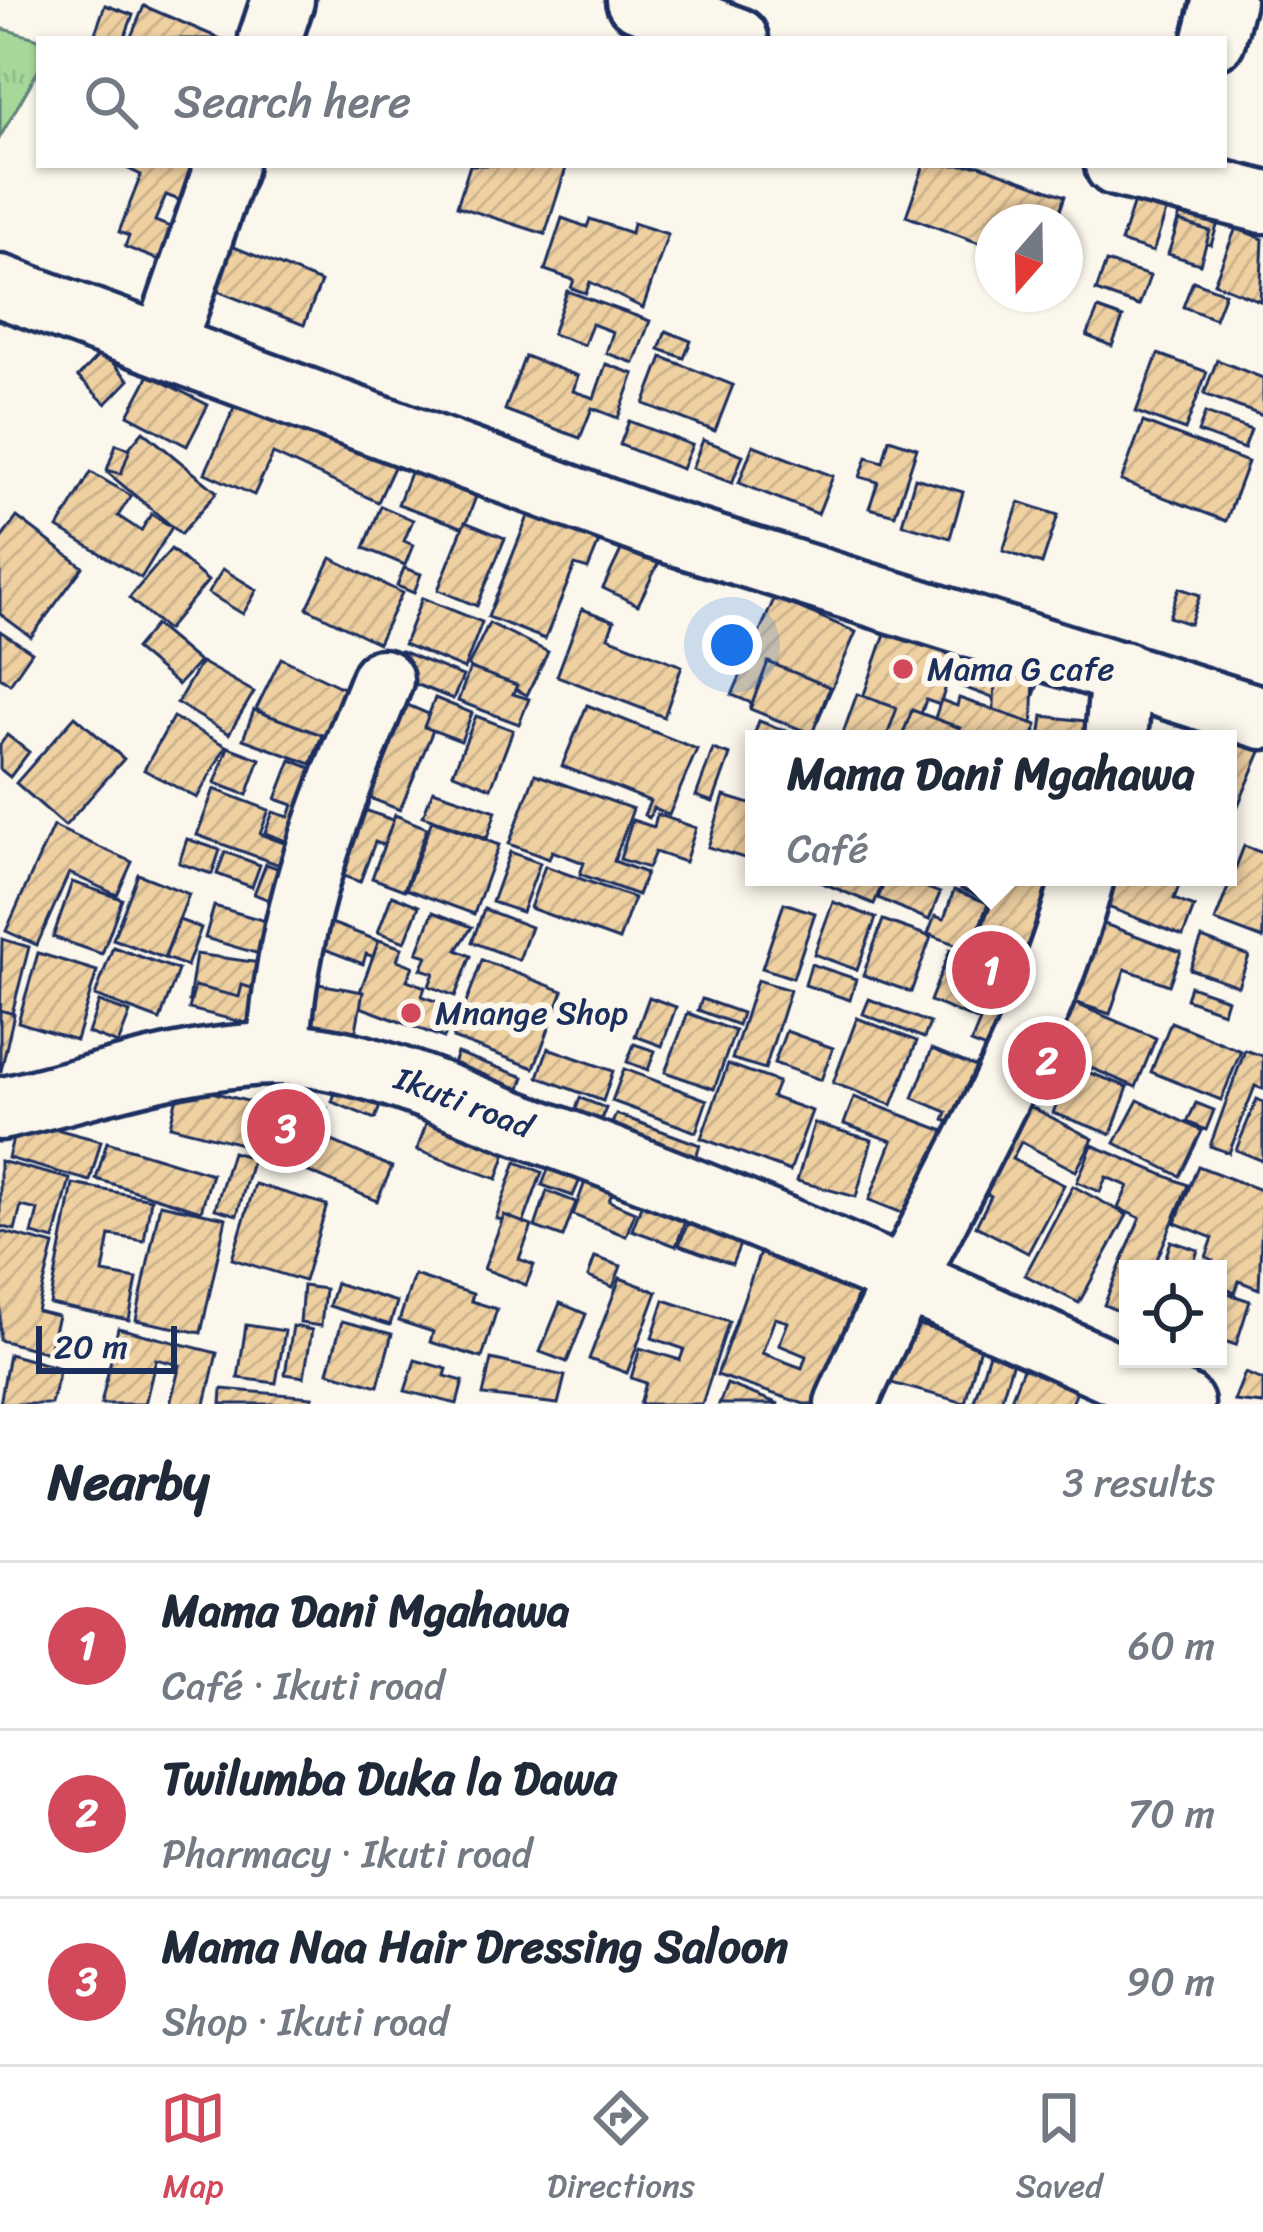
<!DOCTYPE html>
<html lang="en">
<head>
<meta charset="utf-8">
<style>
  body { margin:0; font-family:Sriracha,sans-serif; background:#f6f6f7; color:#1f2937 }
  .controls { position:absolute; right:36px; bottom:36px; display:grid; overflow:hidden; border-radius:0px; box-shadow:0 3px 9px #0004 }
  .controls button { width:108px; height:108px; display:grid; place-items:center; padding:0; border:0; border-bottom:3px solid #e0e1e3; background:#fff; color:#1f2937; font:60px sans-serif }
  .compass { position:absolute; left:975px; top:204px; width:108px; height:108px; border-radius:50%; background:#fff; box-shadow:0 3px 9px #0004; rotate:200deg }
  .scale { position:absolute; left:36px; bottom:30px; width:141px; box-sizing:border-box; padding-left:12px; border:6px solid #1b2f5e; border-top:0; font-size:33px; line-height:42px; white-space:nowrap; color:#1b2f5e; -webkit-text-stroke:9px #fbf7ec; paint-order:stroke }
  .you { position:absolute; left:732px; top:645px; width:42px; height:42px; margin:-30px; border:9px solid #fff; border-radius:50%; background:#1a73e8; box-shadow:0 0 0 18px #1a73e833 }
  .badge { display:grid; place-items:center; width:78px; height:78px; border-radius:50%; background:#d1495b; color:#fff; font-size:39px; font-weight:700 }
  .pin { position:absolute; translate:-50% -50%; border:6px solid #fff; box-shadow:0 3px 12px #0006 }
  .popup { position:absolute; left:745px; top:730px; width:492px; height:156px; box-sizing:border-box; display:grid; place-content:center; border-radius:0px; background:#fff; filter:drop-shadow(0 3px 9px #0005); font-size:39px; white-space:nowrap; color:#747a83 }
  .popup b { font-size:45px; color:#1f2937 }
  .popup::after { content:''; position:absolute; left:50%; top:100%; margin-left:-24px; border:24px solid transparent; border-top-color:#fff }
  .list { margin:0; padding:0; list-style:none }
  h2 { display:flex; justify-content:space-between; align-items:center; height:156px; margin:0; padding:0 48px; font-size:51px }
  h2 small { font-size:39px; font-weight:400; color:#747a83 }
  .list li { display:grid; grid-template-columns:78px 1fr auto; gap:36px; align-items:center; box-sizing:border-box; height:168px; padding:0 48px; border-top:3px solid #e0e1e3 }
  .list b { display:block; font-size:45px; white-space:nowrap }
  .list p { margin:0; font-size:39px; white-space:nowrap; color:#747a83 }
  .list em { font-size:39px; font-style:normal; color:#747a83 }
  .icon { flex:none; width:66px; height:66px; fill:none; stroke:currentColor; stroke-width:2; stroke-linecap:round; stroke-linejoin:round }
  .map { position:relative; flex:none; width:1263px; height:1404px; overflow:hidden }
  .search { position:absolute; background:#fff; box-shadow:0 3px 9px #0004; left:36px; right:36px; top:36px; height:132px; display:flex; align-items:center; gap:30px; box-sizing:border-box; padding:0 42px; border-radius:0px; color:#747a83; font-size:45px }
  .sheet { height:660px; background:#fff }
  nav { display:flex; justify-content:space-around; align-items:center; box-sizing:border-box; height:168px; border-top:3px solid #e0e1e3; background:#fff; font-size:33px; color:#747a83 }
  nav a { display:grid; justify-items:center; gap:6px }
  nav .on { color:#d1495b }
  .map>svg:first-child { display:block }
</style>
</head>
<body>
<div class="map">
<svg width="1263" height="1404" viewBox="0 0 1263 1404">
  <defs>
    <pattern id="grass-tufts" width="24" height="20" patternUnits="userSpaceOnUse" patternTransform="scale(3)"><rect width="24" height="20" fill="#a7d899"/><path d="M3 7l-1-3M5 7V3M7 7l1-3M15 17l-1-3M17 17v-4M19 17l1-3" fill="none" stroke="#8fba86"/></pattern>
    <pattern id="building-hatch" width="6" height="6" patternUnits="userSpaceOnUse" patternTransform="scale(3)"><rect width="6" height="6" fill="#efd0a1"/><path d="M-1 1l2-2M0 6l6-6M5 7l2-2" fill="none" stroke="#ccb38d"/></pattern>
  </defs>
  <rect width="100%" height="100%" fill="#fbf7ec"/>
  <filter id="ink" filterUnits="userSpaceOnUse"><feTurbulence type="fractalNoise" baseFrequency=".00833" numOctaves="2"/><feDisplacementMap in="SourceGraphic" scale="24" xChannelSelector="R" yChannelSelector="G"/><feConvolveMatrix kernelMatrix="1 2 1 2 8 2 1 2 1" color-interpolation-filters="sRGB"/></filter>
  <g filter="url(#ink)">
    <polygon fill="url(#grass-tufts)" stroke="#61847c" stroke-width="3" points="0,28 39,39 39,69 0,137"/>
    <g fill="url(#building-hatch)" stroke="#1b2f5e" stroke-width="3" fill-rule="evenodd">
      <polygon points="105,5 133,15 124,39 93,39"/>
      <polygon points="144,6 221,39 130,39"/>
      <polygon points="120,165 202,165 187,203 166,195 155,221 173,228 161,261 125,247 129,236 119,232 141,175"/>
      <polygon points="470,165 567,165 545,234 457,206"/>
      <polygon points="924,165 980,165 1065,196 1056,222 993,222 993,248 906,216"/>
      <polygon points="1136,195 1168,206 1153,252 1121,242"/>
      <polygon points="1186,195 1223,207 1211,245 1174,233"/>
      <polygon points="562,218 587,227 590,219 631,233 633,223 668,234 643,308 590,282 586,293 571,288 574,280 545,270"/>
      <polygon points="1179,221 1210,231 1200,264 1168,254"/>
      <polygon points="1236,228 1263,239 1260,301 1214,283"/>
      <polygon points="219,241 321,282 304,325 202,285"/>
      <polygon points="1106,262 1150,276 1139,306 1096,291"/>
      <polygon points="1193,281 1225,293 1215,319 1183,307"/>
      <polygon points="567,291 650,321 634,363 606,353 613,332 592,324 584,345 552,334"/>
      <polygon points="1098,309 1123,318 1112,346 1087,336"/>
      <polygon points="666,331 691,341 684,358 659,349"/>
      <polygon points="102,352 129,380 106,404 78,377"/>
      <polygon points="1158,354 1207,372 1185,430 1136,412"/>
      <polygon points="525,356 578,376 573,391 594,398 606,364 634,374 618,418 592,408 580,438 505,410"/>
      <polygon points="662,357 733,385 715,431 644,404"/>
      <polygon points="1217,360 1263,378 1263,416 1204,394"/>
      <polygon points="149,375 208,405 187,446 128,415"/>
      <polygon points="240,395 395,465 378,502 273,454 254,495 205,473"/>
      <polygon points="1205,413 1251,430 1244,449 1198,432"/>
      <polygon points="629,421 692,445 682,469 620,445"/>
      <polygon points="1143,422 1248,462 1226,521 1121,481"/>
      <polygon points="143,431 217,492 181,534 108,473"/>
      <polygon points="889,439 917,448 895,515 869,508 878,482 860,477 867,457 883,462"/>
      <polygon points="703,440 743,455 732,483 692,468"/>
      <polygon points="116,444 130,449 121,474 107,470"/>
      <polygon points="753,445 833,476 818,514 739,483"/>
      <polygon points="413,465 479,489 464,528 398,504"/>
      <polygon points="91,472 131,496 118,516 141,531 151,514 172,527 141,578 58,528"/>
      <polygon points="915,478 963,492 950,538 902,524"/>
      <polygon points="1019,502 1058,515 1042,564 1003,551"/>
      <polygon points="533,504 603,532 588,569 575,565 545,639 488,617"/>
      <polygon points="381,506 413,520 404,541 413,545 405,565 364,548"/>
      <polygon points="17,517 83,567 31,637 0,614 0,540"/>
      <polygon points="465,522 505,538 477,606 438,590"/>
      <polygon points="623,546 659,562 638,605 603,588"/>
      <polygon points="171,549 208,581 167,630 129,598"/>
      <polygon points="331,558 402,593 378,643 307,608"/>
      <polygon points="404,568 421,574 414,593 397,586"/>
      <polygon points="223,569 257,590 243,614 208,593"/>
      <polygon points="1179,588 1200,595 1190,624 1169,617"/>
      <polygon points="775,597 856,632 817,722 786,708 782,716 732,695"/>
      <polygon points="422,598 482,622 464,669 404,644"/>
      <polygon points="582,609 614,621 608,637 682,666 664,717 557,676"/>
      <polygon points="489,623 548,652 527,695 468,666"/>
      <polygon points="155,625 199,662 178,685 135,649"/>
      <polygon points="888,625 958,649 940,705 926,700 912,739 878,739 852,729"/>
      <polygon points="0,631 32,652 10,684 0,677"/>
      <polygon points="977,649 1042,674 1028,711 963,687"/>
      <polygon points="401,651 463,676 453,699 392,675"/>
      <polygon points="281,658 355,694 330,745 256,709"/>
      <polygon points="201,662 254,692 229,734 177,703"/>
      <polygon points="768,662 830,687 812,734 750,709"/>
      <polygon points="470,668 517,685 513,694 529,699 519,724 458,701"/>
      <polygon points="995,673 1034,674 1032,739 993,739"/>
      <polygon points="857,694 897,708 886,739 841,739"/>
      <polygon points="389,697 438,718 400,810 350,790"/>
      <polygon points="435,698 472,713 461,741 424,727"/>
      <polygon points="959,698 1037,725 1032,739 929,736 941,700 957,706"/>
      <polygon points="587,705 697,749 669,815 653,808 649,818 644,815 650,801 562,766"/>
      <polygon points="254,710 322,735 311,764 243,739"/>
      <polygon points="912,710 960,728 956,739 918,733 916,739 901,739"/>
      <polygon points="75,716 124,759 65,826 16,783"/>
      <polygon points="476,716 513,730 491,788 453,773"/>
      <polygon points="1043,716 1086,721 1084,739 1040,739"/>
      <polygon points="173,717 226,746 197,798 144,770"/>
      <polygon points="759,721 807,739 754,739 754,749 750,747"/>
      <polygon points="1206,722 1263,747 1237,808 1228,804 1228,739 1198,739"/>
      <polygon points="7,735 29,752 10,777 0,769 0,745"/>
      <polygon points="228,747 260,759 247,795 215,783"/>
      <polygon points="713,749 730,755 713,802 696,796"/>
      <polygon points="291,760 326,774 299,846 265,833 273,812 289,817 293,805 276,799"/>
      <polygon points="535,774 633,809 614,861 646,873 638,895 580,874 584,863 552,851 549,859 509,844"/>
      <polygon points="214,789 269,810 260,834 295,847 288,868 197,835"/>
      <polygon points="433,790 496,811 487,838 423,816"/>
      <polygon points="724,796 754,805 754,861 708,847"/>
      <polygon points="346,803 395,821 385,846 375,842 360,882 322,868"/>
      <polygon points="657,814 696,828 685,862 655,852 648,868 620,859 632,820 654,827"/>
      <polygon points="395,815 427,828 404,890 372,878"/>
      <polygon points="432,820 499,845 474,914 406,889"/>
      <polygon points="53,826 132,862 117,895 69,873 37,945 6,931"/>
      <polygon points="187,839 220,850 212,874 179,863"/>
      <polygon points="1244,846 1263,853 1263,939 1215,921"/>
      <polygon points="225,852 260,865 252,887 217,874"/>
      <polygon points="510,852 540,863 522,912 492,902"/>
      <polygon points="266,864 291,873 279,904 254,894"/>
      <polygon points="545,866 634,898 619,940 530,908"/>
      <polygon points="138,874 189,894 164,958 113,939"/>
      <polygon points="808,877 885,877 874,904"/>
      <polygon points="887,877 923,877 920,885 940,893 929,920 878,898"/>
      <polygon points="966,877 1067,877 1032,971 973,949 992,901 961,889"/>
      <polygon points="1101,877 1182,877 1174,899 1194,907 1183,936 1092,901"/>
      <polygon points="72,882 122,899 102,954 53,937"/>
      <polygon points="954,890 988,903 971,950 928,934 935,916 944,919"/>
      <polygon points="392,895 419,906 405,942 378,932"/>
      <polygon points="833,902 876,918 857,970 814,954"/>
      <polygon points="784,903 815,913 793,978 762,968"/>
      <polygon points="214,906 279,925 269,957 205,938"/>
      <polygon points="484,909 531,927 519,960 472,942"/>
      <polygon points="433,912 472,927 457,950 471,956 455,996 429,986 434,973 421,969 427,956 417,953"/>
      <polygon points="307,914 387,944 382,960 366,954 363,964 298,939"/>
      <polygon points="179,920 201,928 187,966 165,958"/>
      <polygon points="883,920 931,937 911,992 863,975"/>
      <polygon points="1096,921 1181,952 1169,985 1125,969 1110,1014 1068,1000"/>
      <polygon points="1202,938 1249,956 1238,986 1190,969"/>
      <polygon points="2,939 29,947 9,1025 0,1023"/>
      <polygon points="379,940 402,948 397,960 413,966 407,980 425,987 422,996 456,1009 444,1038 355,1005"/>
      <polygon points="113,947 178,970 160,1020 95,996"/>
      <polygon points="950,950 1026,979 997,1054 971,1043 980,1021 930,1001"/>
      <polygon points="38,953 97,971 76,1040 18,1022"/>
      <polygon points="196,954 275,965 268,1012 189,1001"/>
      <polygon points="482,960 563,991 534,1068 453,1038"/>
      <polygon points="811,964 856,979 850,1000 805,985"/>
      <polygon points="296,980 363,992 353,1046 287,1034"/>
      <polygon points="757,980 790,990 765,1069 732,1059"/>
      <polygon points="242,985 258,990 250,1024 189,1009 195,986 239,997"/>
      <polygon points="1190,986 1227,999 1223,1012 1186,999"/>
      <polygon points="649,997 676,1007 662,1046 635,1036"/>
      <polygon points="1060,997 1156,1038 1136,1087 1065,1057 1048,1096 1023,1085"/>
      <polygon points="702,999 742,1013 738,1025 698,1010"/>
      <polygon points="869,999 930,1023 924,1038 863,1014"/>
      <polygon points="99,1002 130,1013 118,1044 88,1033"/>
      <polygon points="0,1010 14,1014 1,1071 0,1071"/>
      <polygon points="688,1013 735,1031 714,1089 665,1072"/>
      <polygon points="857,1018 917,1041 892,1105 833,1083"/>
      <polygon points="1171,1022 1241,1051 1221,1100 1151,1072"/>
      <polygon points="786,1031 833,1048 821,1080 774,1063"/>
      <polygon points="634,1044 655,1051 648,1070 627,1062"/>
      <polygon points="548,1048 613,1071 603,1101 538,1077"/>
      <polygon points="932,1049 986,1071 963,1127 944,1120 947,1112 913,1098"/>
      <polygon points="1245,1050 1263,1056 1263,1089 1255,1086 1229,1153 1210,1146"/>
      <polygon points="457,1053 524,1077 515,1102 448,1077"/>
      <polygon points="728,1064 778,1082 772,1097 812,1111 790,1171 701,1138"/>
      <polygon points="1071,1066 1128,1087 1111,1134 1053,1113"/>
      <polygon points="624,1069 707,1100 696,1132 612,1101"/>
      <polygon points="180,1084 255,1103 245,1145 170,1126"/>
      <polygon points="338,1084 382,1101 375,1119 332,1102"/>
      <polygon points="854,1097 947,1132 915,1218 869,1200 892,1141 844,1124"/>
      <polygon points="1012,1097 1093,1139 1076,1171 1021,1142 1012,1159 1064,1185 1028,1253 976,1226 991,1196 967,1184"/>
      <polygon points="580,1098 606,1108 595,1135 570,1125"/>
      <polygon points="279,1099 310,1112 314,1102 327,1108 316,1134 392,1167 377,1201 271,1156 285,1123 271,1116"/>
      <polygon points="1257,1099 1263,1102 1263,1161 1236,1150"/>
      <polygon points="1138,1100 1202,1131 1180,1176 1115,1143"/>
      <polygon points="1196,1103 1214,1110 1206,1130 1187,1122"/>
      <polygon points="616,1114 700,1145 692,1168 607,1136"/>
      <polygon points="428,1118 508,1147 497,1179 417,1150"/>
      <polygon points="18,1119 101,1141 90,1181 8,1158"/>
      <polygon points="814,1123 872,1140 856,1197 797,1181"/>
      <polygon points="107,1142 212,1174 201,1211 96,1179"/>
      <polygon points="1092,1145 1188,1185 1153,1269 1128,1269 1128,1315 1104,1305 1140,1218 1118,1208 1128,1186 1106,1177 1100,1192 1077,1182"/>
      <polygon points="232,1152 253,1158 237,1215 215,1209"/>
      <polygon points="552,1160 583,1172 573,1196 542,1185"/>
      <polygon points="0,1161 70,1179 54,1240 32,1234 38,1210 21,1206 15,1230 0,1226"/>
      <polygon points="516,1162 542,1172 522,1227 496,1218"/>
      <polygon points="1198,1166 1263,1191 1259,1289 1239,1281 1235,1293 1218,1286 1218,1269 1209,1269 1213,1260 1206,1257 1213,1238 1175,1223"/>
      <polygon points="590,1168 617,1179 609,1201 635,1212 626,1236 573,1215"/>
      <polygon points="73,1184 151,1199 144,1241 110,1235 103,1273 137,1279 129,1320 50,1304"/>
      <polygon points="255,1184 327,1205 304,1281 232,1259"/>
      <polygon points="1073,1186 1127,1215 1079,1303 1025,1275"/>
      <polygon points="547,1191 576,1202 563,1237 535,1227"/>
      <polygon points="642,1203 686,1219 676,1246 632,1230"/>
      <polygon points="160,1204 226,1218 201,1333 136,1320"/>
      <polygon points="504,1215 532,1226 519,1259 534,1265 526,1285 484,1269"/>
      <polygon points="690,1218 743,1237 732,1264 679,1245"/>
      <polygon points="0,1231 54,1245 37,1311 58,1316 48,1353 0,1340"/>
      <polygon points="1171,1241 1198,1250 1192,1269 1162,1269"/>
      <path d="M762 1247 862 1282 820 1404H804L717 1375ZM775 1318 788 1322 779 1345 806 1356 802 1368 762 1353Z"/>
      <polygon points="595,1257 621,1266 613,1287 588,1277"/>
      <polygon points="414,1275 473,1294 471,1301 497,1309 482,1358 430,1342 433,1332 399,1321"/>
      <polygon points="620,1278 657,1292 627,1373 589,1359"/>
      <polygon points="336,1283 397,1302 390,1325 329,1306"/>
      <polygon points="303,1286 325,1289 321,1326 300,1323"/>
      <polygon points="1223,1292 1250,1301 1236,1345 1218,1339"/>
      <polygon points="664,1300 729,1321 702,1404 640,1404 646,1383 631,1378 640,1348 680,1360 684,1349 652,1338"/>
      <polygon points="560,1303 586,1314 567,1362 540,1352"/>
      <polygon points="901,1320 981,1343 965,1403 884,1381"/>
      <polygon points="342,1321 392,1334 378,1386 328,1372"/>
      <polygon points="246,1325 285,1331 276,1383 238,1378"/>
      <polygon points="293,1326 312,1330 304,1377 285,1374"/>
      <polygon points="118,1328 217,1353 205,1404 170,1404 180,1365 156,1359 145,1404 101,1404"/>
      <polygon points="990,1350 1014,1358 1000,1404 973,1404"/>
      <polygon points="9,1354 60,1368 51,1404 0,1404"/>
      <polygon points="1027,1358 1083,1375 1072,1404 1009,1404"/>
      <polygon points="491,1359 565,1376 558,1404 483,1395"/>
      <polygon points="415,1360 447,1369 445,1376 463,1381 457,1404 405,1391"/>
      <polygon points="1245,1373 1263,1380 1263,1404 1234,1401"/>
      <polygon points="727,1384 779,1404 719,1404"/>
      <polygon points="222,1389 313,1397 312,1404 221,1404"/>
    </g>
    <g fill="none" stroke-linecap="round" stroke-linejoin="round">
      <g stroke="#1b2f5e" stroke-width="69">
        <g id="minor">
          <polyline points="637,0 737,39"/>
          <polyline points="270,39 283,0"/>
          <polyline points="1214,39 1224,0"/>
          <polyline points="1116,165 1263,202"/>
          <polyline points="0,286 653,527 1263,718"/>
          <polyline points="164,346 226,165"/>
          <polyline points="1116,739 1122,672"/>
          <path d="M278 1054C288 908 328 813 382 680"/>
          <path id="s1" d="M0 1109C92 1089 181 1055 276 1054 359 1054 444 1096 520 1124 746 1206 964 1305 1183 1404"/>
          <path d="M846 1404C922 1227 1034 1065 1083 877"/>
        </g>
      </g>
      <use href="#minor" stroke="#fbf7ec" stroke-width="60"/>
    </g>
  </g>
  <g fill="#d1495b" stroke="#fbf7ec" stroke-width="4.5">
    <circle cx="903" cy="669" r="12"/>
    <circle cx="411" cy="1013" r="12"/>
  </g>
  <g text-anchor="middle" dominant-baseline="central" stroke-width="12" stroke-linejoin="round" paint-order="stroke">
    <g font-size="33" fill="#1b2f5e" stroke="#fbf7ec" text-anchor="start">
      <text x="927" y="669">Mama G cafe</text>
      <text x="435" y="1013">Mnange Shop</text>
    </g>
    <g font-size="33" fill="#1b2f5e" stroke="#fbf7ec">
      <text stroke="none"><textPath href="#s1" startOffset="477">Ikuti road</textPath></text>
    </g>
  </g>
</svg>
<div class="controls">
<button><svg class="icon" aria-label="locate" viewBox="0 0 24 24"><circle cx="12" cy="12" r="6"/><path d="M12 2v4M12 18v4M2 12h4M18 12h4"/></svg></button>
</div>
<svg class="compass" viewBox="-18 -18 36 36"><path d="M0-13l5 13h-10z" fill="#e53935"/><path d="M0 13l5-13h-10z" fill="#747a83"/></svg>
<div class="scale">20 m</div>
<div class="you"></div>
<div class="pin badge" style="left:991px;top:970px">1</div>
<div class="popup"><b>Mama Dani Mgahawa</b>Café</div>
<div class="pin badge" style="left:1047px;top:1061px">2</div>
<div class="pin badge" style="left:286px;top:1128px">3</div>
<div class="search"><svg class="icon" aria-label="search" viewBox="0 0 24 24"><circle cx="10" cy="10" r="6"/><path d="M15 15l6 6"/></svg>Search here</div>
</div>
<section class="sheet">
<h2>Nearby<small>3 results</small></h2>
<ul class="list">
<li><span class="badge">1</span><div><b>Mama Dani Mgahawa</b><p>Café · Ikuti road</p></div><em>60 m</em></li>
<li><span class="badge">2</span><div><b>Twilumba Duka la Dawa</b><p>Pharmacy · Ikuti road</p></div><em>70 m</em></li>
<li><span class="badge">3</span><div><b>Mama Naa Hair Dressing Saloon</b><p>Shop · Ikuti road</p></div><em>90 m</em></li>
</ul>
</section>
<nav>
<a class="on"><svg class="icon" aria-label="map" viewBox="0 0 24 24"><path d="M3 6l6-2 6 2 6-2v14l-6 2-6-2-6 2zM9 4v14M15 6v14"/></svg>Map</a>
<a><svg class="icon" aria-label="directions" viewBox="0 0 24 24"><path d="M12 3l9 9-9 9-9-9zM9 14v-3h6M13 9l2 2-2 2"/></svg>Directions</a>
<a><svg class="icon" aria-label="saved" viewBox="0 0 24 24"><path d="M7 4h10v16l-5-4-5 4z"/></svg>Saved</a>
</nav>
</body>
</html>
